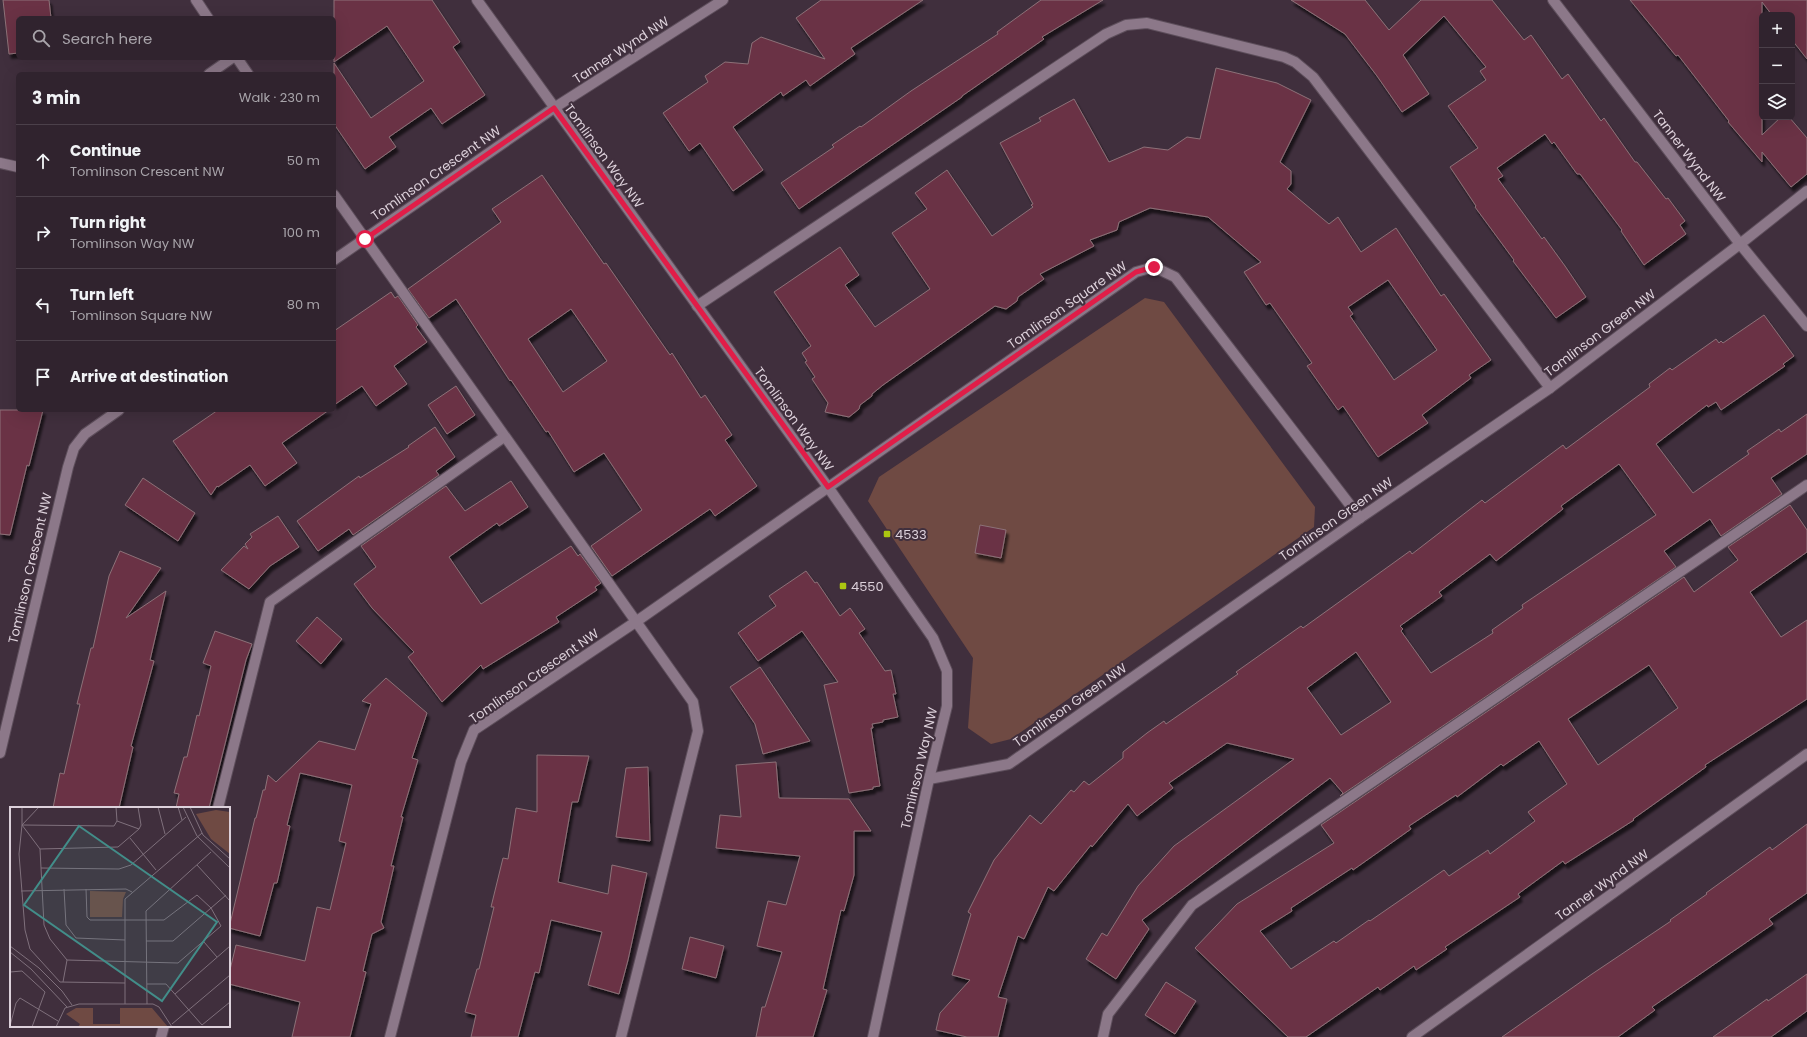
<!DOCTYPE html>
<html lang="en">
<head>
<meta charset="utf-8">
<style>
  body { margin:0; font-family:Poppins,sans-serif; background:#382b36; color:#f1f3f6 }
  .controls { position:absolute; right:12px; top:12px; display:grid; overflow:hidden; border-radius:6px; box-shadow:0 4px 16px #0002 }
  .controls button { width:36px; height:36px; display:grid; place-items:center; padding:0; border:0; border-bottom:1px solid #4b404a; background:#30232e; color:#f1f3f6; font:20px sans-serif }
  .stop { position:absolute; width:12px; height:12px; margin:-9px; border:3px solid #e11d48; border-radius:50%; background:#fff }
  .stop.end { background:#e11d48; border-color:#fff; box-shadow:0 1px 4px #0008 }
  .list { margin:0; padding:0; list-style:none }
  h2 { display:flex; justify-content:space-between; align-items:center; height:52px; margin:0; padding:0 16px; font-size:17px }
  h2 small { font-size:13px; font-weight:400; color:#a8a4aa }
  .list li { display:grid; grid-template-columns:26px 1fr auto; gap:12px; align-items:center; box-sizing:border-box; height:72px; padding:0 16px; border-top:1px solid #4b404a }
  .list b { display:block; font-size:15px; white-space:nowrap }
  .list p { margin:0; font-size:13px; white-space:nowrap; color:#a8a4aa }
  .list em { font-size:13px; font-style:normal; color:#a8a4aa }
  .icon { flex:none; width:22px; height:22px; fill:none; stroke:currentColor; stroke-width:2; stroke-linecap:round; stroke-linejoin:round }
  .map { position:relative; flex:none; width:1807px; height:1037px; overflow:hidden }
  .search { position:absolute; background:#30232e; box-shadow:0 4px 16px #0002; left:16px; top:16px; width:320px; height:44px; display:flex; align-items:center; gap:10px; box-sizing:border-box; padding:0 14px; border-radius:6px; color:#a8a4aa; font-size:15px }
  .panel { position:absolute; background:#30232e; box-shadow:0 4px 16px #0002; left:16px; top:72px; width:320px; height:340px; border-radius:6px }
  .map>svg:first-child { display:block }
</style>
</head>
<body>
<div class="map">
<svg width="1807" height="1037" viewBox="0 0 1807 1037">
  <defs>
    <filter id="shadow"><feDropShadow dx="2.5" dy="4.5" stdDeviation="1" flood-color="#0009"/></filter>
  </defs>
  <rect width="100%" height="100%" fill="#402f3d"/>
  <polygon fill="#6f4a43" points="1145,298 1164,302 1315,507 1314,527 1011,739 991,744 968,728 973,658 868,501 879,477"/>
  <g fill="#6b3245" stroke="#8c7178" fill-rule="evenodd" filter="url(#shadow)">
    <polygon points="3,0 49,0 51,18 18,18 18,53 9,54"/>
    <polygon points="334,0 432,0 460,42 453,47 485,95 442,124 431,108 389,137 396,147 365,169 334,124 334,63 371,118 424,81 387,26 334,62"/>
    <polygon points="821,0 923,0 851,48 855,54 810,86 806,80 783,96 781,92 733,127 763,170 733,191 700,143 689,151 663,113 708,82 705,76 725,62 748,64 752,43 761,37 825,59 796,18"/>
    <polygon points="1041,0 1103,0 1042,37 1044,39 962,96 962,97 799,209 781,183 834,147 832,145 860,126 861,127 911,91 998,34 997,32"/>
    <polygon points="1291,0 1365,0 1389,30 1421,0 1492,0 1524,40 1531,35 1562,79 1568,74 1601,121 1604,118 1635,162 1637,162 1666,199 1668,198 1685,221 1680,225 1686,234 1644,265 1621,231 1622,230 1580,174 1577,174 1554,142 1552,144 1545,134 1497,168 1503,176 1498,179 1542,239 1544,237 1565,266 1586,297 1556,318 1513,261 1514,260 1475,207 1476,206 1450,167 1478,148 1448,106 1486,80 1480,71 1486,67 1444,16 1403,55 1429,94 1402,112 1377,76 1345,34"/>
    <polygon points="1630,0 1807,0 1807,59 1792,40 1792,15 1772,15 1762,2 1762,135 1781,117 1789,117 1807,138 1807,174 1791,187 1762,152 1762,162 1728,122 1729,121 1678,55 1676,56"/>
    <path d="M1216 68 1277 83 1311 100 1280 162 1291 171V184L1287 189 1329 224 1338 217 1361 252 1396 228 1441 296 1444 294 1491 360 1469 375 1471 378 1422 415 1428 423 1378 457 1343 406 1338 410 1307 366 1312 363 1270 303 1266 305 1244 272 1261 262 1208 217 1150 208 1119 222 1117 230 1090 240 1094 246 1040 274 1044 279 1018 297 1017 301 1006 309 995 306 883 385 872 394V396L860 405 859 409 849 417 825 412 828 403 812 379 815 377 805 362 807 361 802 353 811 346 774 292 840 247 859 275 845 285 875 327 930 289 892 233 927 209 915 193 947 170 992 236 1033 207 1031 205 1033 204 1000 143 1041 121 1039 118 1074 99 1109 162 1144 147 1168 150 1187 137 1200 139ZM1388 280 1437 350 1394 380 1350 316 1353 314 1348 307Z"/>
    <path d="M542 175 604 264 606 263 670 355 672 353 701 398 705 395 732 435 725 440 757 486 715 516 710 509 612 576 591 546 642 510 604 453 574 472 548 431 546 432 511 380 510 381 456 299 429 318 408 289 501 222 492 209ZM571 309 607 361 563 392 528 339Z"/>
    <polygon points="391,292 395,298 398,296 418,325 416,327 427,342 394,366 407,384 376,406 362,386 334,405 334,331"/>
    <path d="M1764 315 1794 356 1783 364 1785 366 1721 410 1716 402 1708 407 1707 405 1656 444 1693 493 1749 454 1747 451 1779 429 1781 432 1807 414V454L1771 478 1782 494 1721 536 1710 519 1664 551 1676 567 1340 796 1343 793 1330 778 1142 920 1149 929 1116 979 1086 959 1102 933 1107 936 1138 886 1174 846 1294 759 1227 743 1169 783 1173 788 1137 816 1128 804 1092 847 1091 845 1054 891 1048 887 1024 939 1018 936 998 997 1007 999 998 1037H967L936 1030 940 1013 970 980 952 975 971 914 968 912 994 860 1030 815 1041 824 1071 790 1074 792 1084 781 1089 785 1123 758V752L1147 733 1164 721 1166 724 1238 674 1236 672 1301 626 1303 628 1410 551 1412 554 1482 500 1485 503 1563 445 1566 449 1650 387 1649 384 1670 368 1672 370 1716 339 1719 343 1721 341 1723 343ZM1619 464 1656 515 1522 605 1523 608 1492 630 1493 633 1431 673 1401 631 1403 629 1400 626 1442 596 1439 592 1490 554 1496 561 1563 509 1561 506ZM1356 652 1391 702 1341 735 1307 688Z"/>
    <polygon points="456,386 475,415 447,434 428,405"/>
    <polygon points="0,410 43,410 29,466 27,465 10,535 0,534"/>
    <polygon points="218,410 329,410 282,443 297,463 265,486 250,465 218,487 217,486 211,495 173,441"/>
    <polygon points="435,427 455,457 436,471 439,475 353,535 349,529 318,551 297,521 359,476 360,478 409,447 408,446"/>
    <polygon points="143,478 195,513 178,541 125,505"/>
    <polygon points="511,481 528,507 499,526 497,523 449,557 481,604 571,546 578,556 580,554 601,583 595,587 597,590 556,617 559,622 483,669 481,665 442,702 408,657 414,652 372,608 354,584 376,567 361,546 446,486 465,511"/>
    <path d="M1790 505 1807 530V552L1750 592 1781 637 1807 620V699L1705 765 1706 767 1633 819 1634 820 1565 864 1563 861 1518 894 1520 897 1445 947 1447 949 1416 970 1414 966 1380 990 1378 987 1306 1037H1288L1195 948 1237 904 1334 843 1321 825 1684 577 1694 592 1738 560 1728 547ZM1649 665 1678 708 1598 765 1568 719ZM1539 741 1567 784 1528 812 1535 821 1490 854 1488 850 1449 876 1444 870 1370 921 1369 920 1336 943 1334 941 1291 969 1260 931 1292 911 1291 908 1352 868 1353 870 1411 829 1409 826 1456 795 1457 797 1501 764 1503 766Z"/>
    <polygon points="278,516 299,547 270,566 249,589 221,570 244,546 248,549 245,544 252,537 250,534"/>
    <polygon points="980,525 1006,530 1001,558 975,553"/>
    <polygon points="120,551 161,568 126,618 166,591 150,660 154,661 131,746 133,747 119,808 53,808 60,773 64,774 80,704 77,704 91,648 93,648 109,576"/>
    <polygon points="806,571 815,583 817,582 840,616 850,608 865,629 859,633 885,671 891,670 896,694 893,694 898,717 883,720 883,722 872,724 873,728 871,728 880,786 873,787 873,789 849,793 824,685 838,682 802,631 758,661 738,633 776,606 769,596"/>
    <polygon points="317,617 342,639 321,664 296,641"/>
    <polygon points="215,631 252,644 246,660 209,808 176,808 179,794 174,793 184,757 187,757 197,715 199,716 211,666 203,663"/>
    <polygon points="760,667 810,741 763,754 755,724 730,687"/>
    <polygon points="386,678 427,713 412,758 418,760 401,817 403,817 391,866 394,866 381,922 384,928 372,934 363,971 366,972 350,1037 292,1037 300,1002 229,984 229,974 236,945 305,961 317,907 330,910 346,843 339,841 352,785 300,773 287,825 290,826 277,883 274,883 260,936 229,928 255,818 256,818 263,790 265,790 268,775 276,782 319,741 355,750 371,704 362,701"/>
    <polygon points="537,755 589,756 578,802 572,802 558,882 608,894 612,865 647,873 628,960 619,994 588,985 602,932 551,920 539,973 535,972 518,1037 471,1037 476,1015 465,1012 477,969 479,969 494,907 491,907 503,858 508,859 516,808 537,812"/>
    <polygon points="776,762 779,798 849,799 871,831 854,831 854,875 844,911 841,910 823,989 827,990 813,1037 756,1037 762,1007 765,1007 782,952 757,946 768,901 786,905 800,856 716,848 720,815 741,817 736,765"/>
    <polygon points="648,767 650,841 616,837 626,768"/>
    <polygon points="1807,824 1807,893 1769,919 1773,924 1652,1007 1655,1010 1618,1037 1502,1037 1592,974 1671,921 1670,920 1707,894 1706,893 1770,847 1772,850"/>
    <polygon points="690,937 724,946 716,978 682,969"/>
    <polygon points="1807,974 1807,1011 1771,1037 1713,1037 1767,999 1768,1001"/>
    <polygon points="1166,982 1196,1001 1175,1034 1145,1015"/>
  </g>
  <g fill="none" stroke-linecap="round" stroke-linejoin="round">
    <g stroke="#5d4e5b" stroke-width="12">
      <g id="lane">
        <polyline points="196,0 208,18"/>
        <polyline points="237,58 248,74"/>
        <polyline points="209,74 232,58"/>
        <polyline points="0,163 18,167"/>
        <polyline points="334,195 693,702 698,731 621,1037"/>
        <polyline points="1740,244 1807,191"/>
        <polyline points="697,306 1106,34 1126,25 1147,23 1284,57 1295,62 1313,77 1550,388"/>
        <polyline points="218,808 270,602 504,437"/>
        <polyline points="161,1037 164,1026"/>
        <polyline points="1103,1037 1108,1014 1192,905 1807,485"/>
      </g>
    </g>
    <g stroke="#5d4e5b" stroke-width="12">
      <g id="street">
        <polyline points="1553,0 1740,244 1807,326"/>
        <polyline points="334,260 554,108 723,0"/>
        <polyline points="0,753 68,467 74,448 85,434 119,410"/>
        <polyline points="929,779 1009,764 1360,518 1550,388 1740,244"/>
        <polyline points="390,1037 461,762 474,730 637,621 1136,272 1154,267 1175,277 1360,518"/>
        <polyline points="1412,1037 1807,754"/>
      </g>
    </g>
    <g stroke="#5d4e5b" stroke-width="12">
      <polyline id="secondary" points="477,0 828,487 933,638 947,671 947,706 929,779 873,1037"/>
    </g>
    <use href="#lane" stroke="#8c7889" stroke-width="10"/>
    <use href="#street" stroke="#8c7889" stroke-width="10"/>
    <use href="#secondary" stroke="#8c7889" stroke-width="10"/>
  </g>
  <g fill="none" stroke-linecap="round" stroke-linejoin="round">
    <polyline stroke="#e11d48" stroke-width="5" points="365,239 554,108 828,487 1136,272 1154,267"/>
  </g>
  <g fill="#acc611" stroke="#402f3d" stroke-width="1.5">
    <rect x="883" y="530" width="8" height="8" rx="2"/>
    <rect x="839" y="582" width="8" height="8" rx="2"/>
  </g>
  <g text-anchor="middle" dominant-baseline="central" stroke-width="4" stroke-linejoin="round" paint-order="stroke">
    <g font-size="13" fill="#ddd1db" stroke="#402f3d">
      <text transform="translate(621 50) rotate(-33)">Tanner Wynd NW</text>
      <text transform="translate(604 156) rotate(54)">Tomlinson Way NW</text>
      <text transform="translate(1689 156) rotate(53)">Tanner Wynd NW</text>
      <text transform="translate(436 173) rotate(-35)">Tomlinson Crescent NW</text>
      <text transform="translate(1067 305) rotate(-35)">Tomlinson Square NW</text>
      <text transform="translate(1600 333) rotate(-37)">Tomlinson Green NW</text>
      <text transform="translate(794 419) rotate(54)">Tomlinson Way NW</text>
      <text transform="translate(1336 519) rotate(-35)">Tomlinson Green NW</text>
      <text transform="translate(30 568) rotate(-77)">Tomlinson Crescent NW</text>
      <text transform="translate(534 676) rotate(-35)">Tomlinson Crescent NW</text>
      <text transform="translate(1070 705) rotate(-35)">Tomlinson Green NW</text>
      <text transform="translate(919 768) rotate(-77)">Tomlinson Way NW</text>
      <text transform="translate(1602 885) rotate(-36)">Tanner Wynd NW</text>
    </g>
    <g font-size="13" fill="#ddd1db" stroke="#402f3d" text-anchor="start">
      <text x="895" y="534">4533</text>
      <text x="851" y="586">4550</text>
    </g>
  </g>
  <g transform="translate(10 807)">
    <rect width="220" height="220" fill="#402f3d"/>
    <path d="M206 3 220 5V47L201 32 186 7ZM80 84 116 85 113 92 112 110H80ZM66 201H83V217H110V201H142L158 220H68L70 217 56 207Z" fill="#6f4a43"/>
    <path fill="none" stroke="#7f707c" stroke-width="1" d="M12 0V18L30 42M106 0 107 14 104 19 12 18 9 47 15 123 20 142 50 175 115 176M148 0 155 27M168 0 172 13M173 0 187 29 220 61M180 0 193 28 220 52M107 14 129 22M12 18 29 0M120 31 146 63M187 58 220 94M31 61 109 62 121 58 176 10M54 82 56 118 66 131 115 133M76 82 77 110 80 113H154L187 88 201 101 211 119 168 156 57 153 40 132 34 118 30 42 108 40 129 22 131 18 128 0M11 84 116 82 122 85M136 134H163L216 88M194 135 207 150M0 139 29 161 52 184 62 198M0 145 21 162 57 200M0 165 12 164 35 185 22 220M53 175 57 153M137 177H156L192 218 220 195M165 187 220 139M115 197V92L192 26M137 197 136 104 201 45M162 217 220 168M0 219 6 196 10 191 48 214M46 220 55 201 69 197H143L149 200 162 220"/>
    <path fill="#428d89" fill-opacity="0.15" stroke="#428d89" stroke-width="2" d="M69 19 207 115 152 194 14 98Z"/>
    <rect width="220" height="220" fill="none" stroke="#ddd1db" stroke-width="2"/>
  </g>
</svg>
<div class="controls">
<button>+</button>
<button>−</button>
<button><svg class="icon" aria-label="layers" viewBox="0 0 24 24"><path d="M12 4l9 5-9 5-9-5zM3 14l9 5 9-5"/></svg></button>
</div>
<div class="stop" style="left:365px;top:239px"></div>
<div class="stop end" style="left:1154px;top:267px"></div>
<div class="search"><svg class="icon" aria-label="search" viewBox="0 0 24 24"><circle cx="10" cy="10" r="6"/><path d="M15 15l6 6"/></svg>Search here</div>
<section class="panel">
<h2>3 min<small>Walk · 230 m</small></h2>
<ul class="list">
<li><svg class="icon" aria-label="ahead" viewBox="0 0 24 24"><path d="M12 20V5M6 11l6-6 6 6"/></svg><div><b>Continue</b><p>Tomlinson Crescent NW</p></div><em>50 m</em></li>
<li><svg class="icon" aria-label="right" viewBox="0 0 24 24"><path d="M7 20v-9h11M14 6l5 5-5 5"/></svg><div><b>Turn right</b><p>Tomlinson Way NW</p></div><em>100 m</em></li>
<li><svg class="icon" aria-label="left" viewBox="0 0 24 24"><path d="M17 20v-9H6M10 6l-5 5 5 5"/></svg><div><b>Turn left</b><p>Tomlinson Square NW</p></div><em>80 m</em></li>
<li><svg class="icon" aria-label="arrive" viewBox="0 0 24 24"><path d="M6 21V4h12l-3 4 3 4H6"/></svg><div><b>Arrive at destination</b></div></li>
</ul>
</section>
</div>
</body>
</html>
